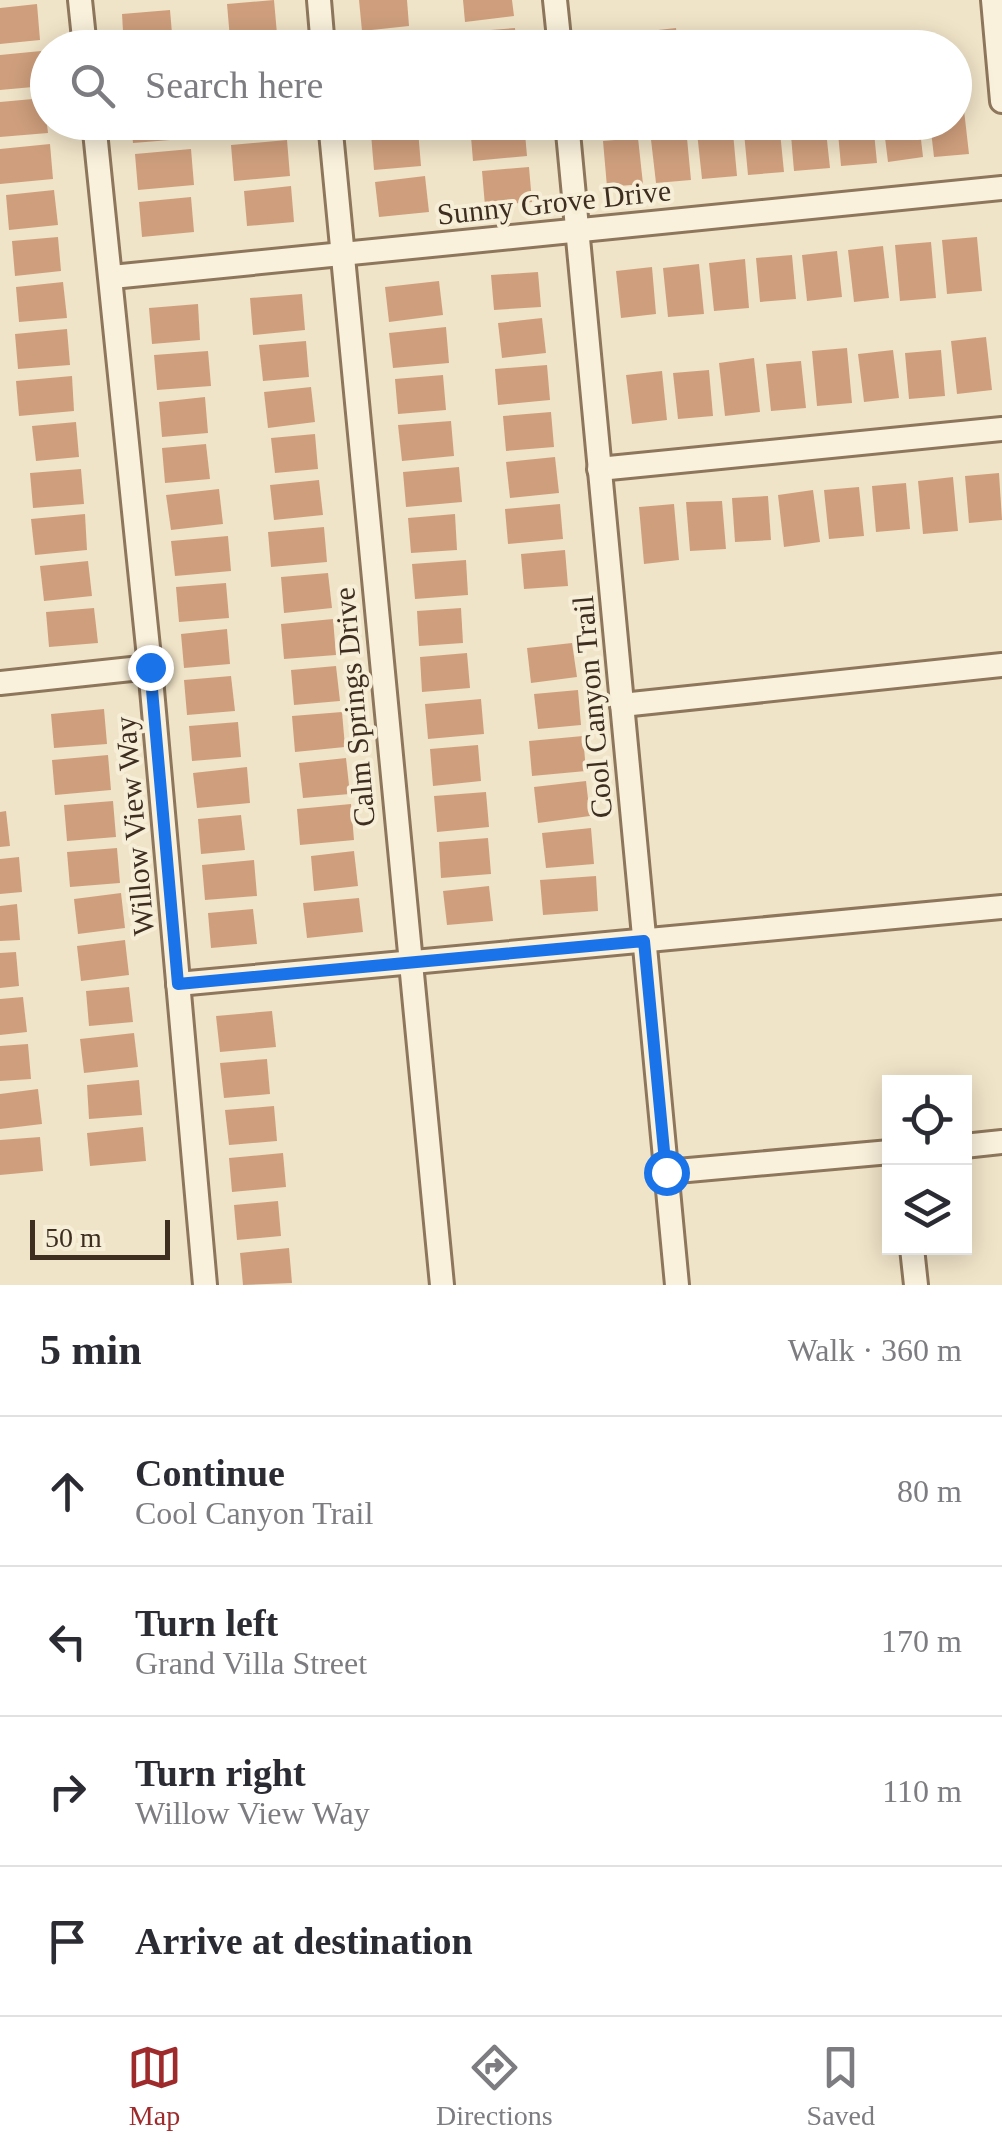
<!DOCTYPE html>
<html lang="en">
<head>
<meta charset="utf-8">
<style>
  body { margin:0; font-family:"Times New Roman",serif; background:#f7f7f7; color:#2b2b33 }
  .controls { position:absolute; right:30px; bottom:30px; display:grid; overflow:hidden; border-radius:0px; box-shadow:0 5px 25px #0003 }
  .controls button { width:90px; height:90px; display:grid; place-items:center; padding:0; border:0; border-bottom:2px solid #e1e1e2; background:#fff; color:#2b2b33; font:50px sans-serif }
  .scale { position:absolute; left:30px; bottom:25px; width:140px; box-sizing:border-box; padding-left:10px; border:5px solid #3d2e20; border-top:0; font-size:28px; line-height:35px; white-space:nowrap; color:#3d2e20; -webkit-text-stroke:8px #f7eed8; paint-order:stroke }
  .stop { position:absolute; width:30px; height:30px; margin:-22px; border:8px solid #1a73e8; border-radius:50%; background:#fff }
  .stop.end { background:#1a73e8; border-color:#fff; box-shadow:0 2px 10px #0008 }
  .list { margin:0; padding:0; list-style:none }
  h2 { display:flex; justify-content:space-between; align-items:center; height:130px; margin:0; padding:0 40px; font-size:42px }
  h2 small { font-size:32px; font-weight:400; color:#7c7c81 }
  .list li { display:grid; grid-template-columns:65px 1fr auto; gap:30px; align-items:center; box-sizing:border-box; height:150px; padding:0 40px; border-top:2px solid #e1e1e2 }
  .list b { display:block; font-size:38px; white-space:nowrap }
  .list p { margin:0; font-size:32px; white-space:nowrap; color:#7c7c81 }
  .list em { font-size:32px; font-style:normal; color:#7c7c81 }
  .icon { flex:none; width:55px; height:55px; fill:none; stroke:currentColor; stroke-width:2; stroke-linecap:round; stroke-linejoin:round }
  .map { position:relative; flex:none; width:1002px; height:1285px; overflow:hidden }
  .search { position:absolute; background:#fff; box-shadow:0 5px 25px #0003; left:30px; right:30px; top:30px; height:110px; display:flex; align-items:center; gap:25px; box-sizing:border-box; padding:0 35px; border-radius:55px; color:#7c7c81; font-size:38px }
  .sheet { height:730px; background:#fff }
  nav { display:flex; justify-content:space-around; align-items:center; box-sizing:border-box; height:140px; border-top:2px solid #e1e1e2; background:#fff; font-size:28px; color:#7c7c81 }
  nav a { display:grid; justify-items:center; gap:5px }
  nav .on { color:#9e2a2b }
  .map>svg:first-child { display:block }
</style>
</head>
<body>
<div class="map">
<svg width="1002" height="1285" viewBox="0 0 1002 1285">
  <rect width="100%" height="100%" fill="#f0e4c8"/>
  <g fill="#cf9f7d">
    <polygon points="274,0 277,34 230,39 227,4"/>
    <polygon points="359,0 407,0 409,26 362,31"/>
    <polygon points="463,0 512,0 514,16 465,22"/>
    <polygon points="37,4 40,40 0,44 0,8"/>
    <polygon points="170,10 173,45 124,48 122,14"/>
    <polygon points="515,28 516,48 467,48 465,32"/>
    <polygon points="676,28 678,48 642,48 640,32"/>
    <polygon points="630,32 631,48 595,48 594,35"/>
    <polygon points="414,37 415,48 362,48 362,42"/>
    <polygon points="41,51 44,86 0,90 0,55"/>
    <polygon points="44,98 48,133 0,137 0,102"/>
    <polygon points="964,110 969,154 934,157 930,122 954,122 954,111"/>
    <polygon points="131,122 180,122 182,139 133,143"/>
    <polygon points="232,122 287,122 287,129 233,133"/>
    <polygon points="524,122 527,156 473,161 470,125"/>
    <polygon points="732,122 737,176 702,179 696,123"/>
    <polygon points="743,122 779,122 784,172 748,175"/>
    <polygon points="825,122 830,168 794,171 790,124"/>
    <polygon points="837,122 873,122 877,163 841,166"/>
    <polygon points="883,122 919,122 923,157 888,162"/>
    <polygon points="686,128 691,180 656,183 650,131"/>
    <polygon points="418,130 421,166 374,170 371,134"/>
    <polygon points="638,138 643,184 607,187 603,141"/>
    <polygon points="287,140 290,176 234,181 231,145"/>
    <polygon points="50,144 53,179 0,184 0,149"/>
    <polygon points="191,149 194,185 138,190 135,154"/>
    <polygon points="529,167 532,202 485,206 482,171"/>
    <polygon points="425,176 429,212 379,217 375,182"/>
    <polygon points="291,186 294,222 247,226 244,191"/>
    <polygon points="54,190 58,225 9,230 6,195"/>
    <polygon points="191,197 194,232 142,237 139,202"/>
    <polygon points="58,237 61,271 15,276 12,241"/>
    <polygon points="977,237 982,291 947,294 942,240"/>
    <polygon points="931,242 936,298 900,301 895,245"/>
    <polygon points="883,246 889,298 854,302 848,250"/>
    <polygon points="837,251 842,297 807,301 802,255"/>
    <polygon points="792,255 796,299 760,302 756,258"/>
    <polygon points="745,259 749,308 714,311 709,263"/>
    <polygon points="699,264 704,314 668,317 663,268"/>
    <polygon points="652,267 656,314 621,318 616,271"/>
    <polygon points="538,272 541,307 494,310 491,275"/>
    <polygon points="439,281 443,315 389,322 385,287"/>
    <polygon points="63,282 67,318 19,322 16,287"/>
    <polygon points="302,294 305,330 253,335 250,298"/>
    <polygon points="198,304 200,340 152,344 149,308"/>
    <polygon points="542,318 546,353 502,358 498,323"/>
    <polygon points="446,327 449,363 393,368 389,333"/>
    <polygon points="67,329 70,365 18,369 15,334"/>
    <polygon points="986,337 992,390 957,394 951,341"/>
    <polygon points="306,341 309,377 263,381 259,345"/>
    <polygon points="847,348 852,403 817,406 812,351"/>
    <polygon points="893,350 899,398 864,402 858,354"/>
    <polygon points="941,350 945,396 909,399 905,353"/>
    <polygon points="208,351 211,386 157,390 154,355"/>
    <polygon points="754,358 760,412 725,416 719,363"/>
    <polygon points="801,361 806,408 771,411 766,364"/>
    <polygon points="547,365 550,400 498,405 495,369"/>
    <polygon points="709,370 713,416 678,419 673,373"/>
    <polygon points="662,371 667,420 632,424 626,375"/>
    <polygon points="443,375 446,410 398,414 395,379"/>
    <polygon points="72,376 74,411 19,416 16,381"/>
    <polygon points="311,387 315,422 268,428 264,392"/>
    <polygon points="205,397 208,433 162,437 159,402"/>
    <polygon points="551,412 554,447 506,451 503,416"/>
    <polygon points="451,421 454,456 402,461 398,425"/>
    <polygon points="76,422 79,457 36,461 32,426"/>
    <polygon points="315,434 318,469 275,473 271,438"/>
    <polygon points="206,444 210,479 165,483 162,448"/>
    <polygon points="555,457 559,493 510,498 506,462"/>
    <polygon points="459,467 462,502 406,507 403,472"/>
    <polygon points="81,469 84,504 33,508 30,473"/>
    <polygon points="999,473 1002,520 969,523 965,476"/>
    <polygon points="953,477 958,531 923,534 918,481"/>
    <polygon points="319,480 323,515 274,520 270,485"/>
    <polygon points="906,483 910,529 876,532 872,486"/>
    <polygon points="859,487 864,536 829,539 824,490"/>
    <polygon points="219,489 223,524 171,530 166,495"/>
    <polygon points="813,490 820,542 784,547 778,495"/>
    <polygon points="768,496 771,540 735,542 732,498"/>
    <polygon points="722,501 726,549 690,551 686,502"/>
    <polygon points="560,504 563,539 508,544 505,509"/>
    <polygon points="674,504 679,560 644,564 639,507"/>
    <polygon points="85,514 87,550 35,555 31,519"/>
    <polygon points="455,514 457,550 411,553 408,518"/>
    <polygon points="324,527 327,562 271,567 268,532"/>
    <polygon points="228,536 231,571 175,576 171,541"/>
    <polygon points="565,550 568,586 524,589 521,554"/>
    <polygon points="466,560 468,595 415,599 412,564"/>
    <polygon points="88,561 92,596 44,601 40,566"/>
    <polygon points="328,573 332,608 284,613 281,577"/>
    <polygon points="226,583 229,618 179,622 176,587"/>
    <polygon points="94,608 98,643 49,647 46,612"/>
    <polygon points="461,608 463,643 419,646 417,611"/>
    <polygon points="333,619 336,655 284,659 281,624"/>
    <polygon points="227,629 230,664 184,668 181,634"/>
    <polygon points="572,643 577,677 531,683 527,648"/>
    <polygon points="467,653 470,688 422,692 420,657"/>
    <polygon points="336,666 340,701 294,705 291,670"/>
    <polygon points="231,676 235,711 187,715 184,680"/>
    <polygon points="578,690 581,725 538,729 534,694"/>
    <polygon points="481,699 484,734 428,739 425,704"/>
    <polygon points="104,709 107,744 54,748 51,714"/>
    <polygon points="342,712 345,747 295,752 292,716"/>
    <polygon points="238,722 241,757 192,761 189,726"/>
    <polygon points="583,736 586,771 532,776 529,741"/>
    <polygon points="478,745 481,781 433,786 430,749"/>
    <polygon points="108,755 111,790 55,795 52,760"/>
    <polygon points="346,758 350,794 303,798 299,763"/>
    <polygon points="247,767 250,803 197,808 193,773"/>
    <polygon points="586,781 590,816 538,823 534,787"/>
    <polygon points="486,792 489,827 437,832 434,796"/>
    <polygon points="113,801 116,837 67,841 64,805"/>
    <polygon points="351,804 354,840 300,845 297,809"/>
    <polygon points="6,811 10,846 0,847 0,812"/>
    <polygon points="241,815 245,850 201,854 198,819"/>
    <polygon points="591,828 594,864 546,868 542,833"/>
    <polygon points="488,838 491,874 441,878 439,842"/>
    <polygon points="117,848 120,883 70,887 67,852"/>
    <polygon points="354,851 358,886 314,891 311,856"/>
    <polygon points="19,857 22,892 0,894 0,859"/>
    <polygon points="254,860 257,896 205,900 202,865"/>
    <polygon points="596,876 598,911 543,915 540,880"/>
    <polygon points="489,886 493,921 447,925 443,891"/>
    <polygon points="121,893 125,928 78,934 74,899"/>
    <polygon points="359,898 363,932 307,938 303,903"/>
    <polygon points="17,904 20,940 0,941 0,906"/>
    <polygon points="253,909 257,944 211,948 208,913"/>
    <polygon points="125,940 129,975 81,981 77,946"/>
    <polygon points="16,952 19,986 0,988 0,953"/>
    <polygon points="129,987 133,1022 89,1026 86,991"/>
    <polygon points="23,997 27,1032 0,1035 0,999"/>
    <polygon points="272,1011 276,1047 220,1052 216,1016"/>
    <polygon points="134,1033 138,1067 84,1073 80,1039"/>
    <polygon points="28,1044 31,1079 0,1081 0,1046"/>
    <polygon points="267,1059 270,1094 224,1098 220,1063"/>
    <polygon points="139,1080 142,1115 89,1119 87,1085"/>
    <polygon points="38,1089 42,1124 0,1129 0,1094"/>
    <polygon points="274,1106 277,1141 229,1145 225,1110"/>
    <polygon points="143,1127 146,1161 90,1166 87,1133"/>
    <polygon points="40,1137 43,1171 0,1175 0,1140"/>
    <polygon points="283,1153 286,1187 232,1192 229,1158"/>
    <polygon points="278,1201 281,1236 237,1240 234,1205"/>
    <polygon points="289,1248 292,1283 243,1285 240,1253"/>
  </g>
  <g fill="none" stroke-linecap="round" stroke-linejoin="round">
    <g stroke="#8d765c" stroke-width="28">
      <g id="street">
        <polyline points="80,0 85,48"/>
        <polyline points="319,0 323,48"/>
        <polyline points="555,0 560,48"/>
        <polyline points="993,0 1002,101"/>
        <polyline points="94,122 150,667 205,1285"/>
        <polyline points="330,122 442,1285"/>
        <polyline points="567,122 677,1285"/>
        <polyline points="112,277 1002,188"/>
        <polyline points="599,469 1002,429"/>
        <polyline points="0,683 150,667"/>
        <polyline points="622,705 1002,665"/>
        <polyline points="178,984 1002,907"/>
        <polyline points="964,1146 1002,1142"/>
        <polyline points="666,1172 890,1152"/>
        <polyline points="912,1248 916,1285"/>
      </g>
    </g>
    <use href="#street" stroke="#faf1dc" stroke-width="22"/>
  </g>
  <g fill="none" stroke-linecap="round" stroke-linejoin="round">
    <polyline stroke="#1a73e8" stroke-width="12" points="150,667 178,984 644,941 666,1172"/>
  </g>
  <g text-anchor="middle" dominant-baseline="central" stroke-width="8" stroke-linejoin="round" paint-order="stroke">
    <g font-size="30" fill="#3d2e20" stroke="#f7eed8">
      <text transform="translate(554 202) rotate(-6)">Sunny Grove Drive</text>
      <text transform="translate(354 707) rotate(-95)">Calm Springs Drive</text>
      <text transform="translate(592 707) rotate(-95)">Cool Canyon Trail</text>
      <text transform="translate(134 826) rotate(-95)">Willow View Way</text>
    </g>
  </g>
</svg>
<div class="controls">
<button><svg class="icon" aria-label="locate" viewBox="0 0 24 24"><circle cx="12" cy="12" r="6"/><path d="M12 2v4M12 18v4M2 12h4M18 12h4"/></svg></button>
<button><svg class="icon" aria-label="layers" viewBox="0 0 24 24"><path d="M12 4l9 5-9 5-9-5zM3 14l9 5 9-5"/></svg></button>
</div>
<div class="scale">50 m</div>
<div class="stop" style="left:666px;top:1172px"></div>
<div class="stop end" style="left:150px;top:667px"></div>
<div class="search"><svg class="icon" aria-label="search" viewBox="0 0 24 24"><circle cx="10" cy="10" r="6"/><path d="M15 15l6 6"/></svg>Search here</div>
</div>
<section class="sheet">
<h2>5 min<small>Walk · 360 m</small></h2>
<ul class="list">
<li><svg class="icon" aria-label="ahead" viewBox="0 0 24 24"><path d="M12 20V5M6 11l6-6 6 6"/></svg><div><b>Continue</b><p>Cool Canyon Trail</p></div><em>80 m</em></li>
<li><svg class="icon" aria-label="left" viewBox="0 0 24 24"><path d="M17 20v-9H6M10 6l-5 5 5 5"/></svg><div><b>Turn left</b><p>Grand Villa Street</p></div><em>170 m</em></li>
<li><svg class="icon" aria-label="right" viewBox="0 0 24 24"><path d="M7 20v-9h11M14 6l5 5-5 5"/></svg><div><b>Turn right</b><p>Willow View Way</p></div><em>110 m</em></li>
<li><svg class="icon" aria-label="arrive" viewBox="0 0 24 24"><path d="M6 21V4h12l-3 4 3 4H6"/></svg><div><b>Arrive at destination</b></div></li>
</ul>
</section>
<nav>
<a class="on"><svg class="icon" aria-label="map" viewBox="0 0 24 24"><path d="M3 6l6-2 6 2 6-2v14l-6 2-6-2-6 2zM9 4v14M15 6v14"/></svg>Map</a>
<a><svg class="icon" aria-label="directions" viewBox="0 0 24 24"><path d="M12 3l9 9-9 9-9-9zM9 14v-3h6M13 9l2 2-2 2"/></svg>Directions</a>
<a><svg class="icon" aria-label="saved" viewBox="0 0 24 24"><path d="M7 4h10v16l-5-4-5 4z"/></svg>Saved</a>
</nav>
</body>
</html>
